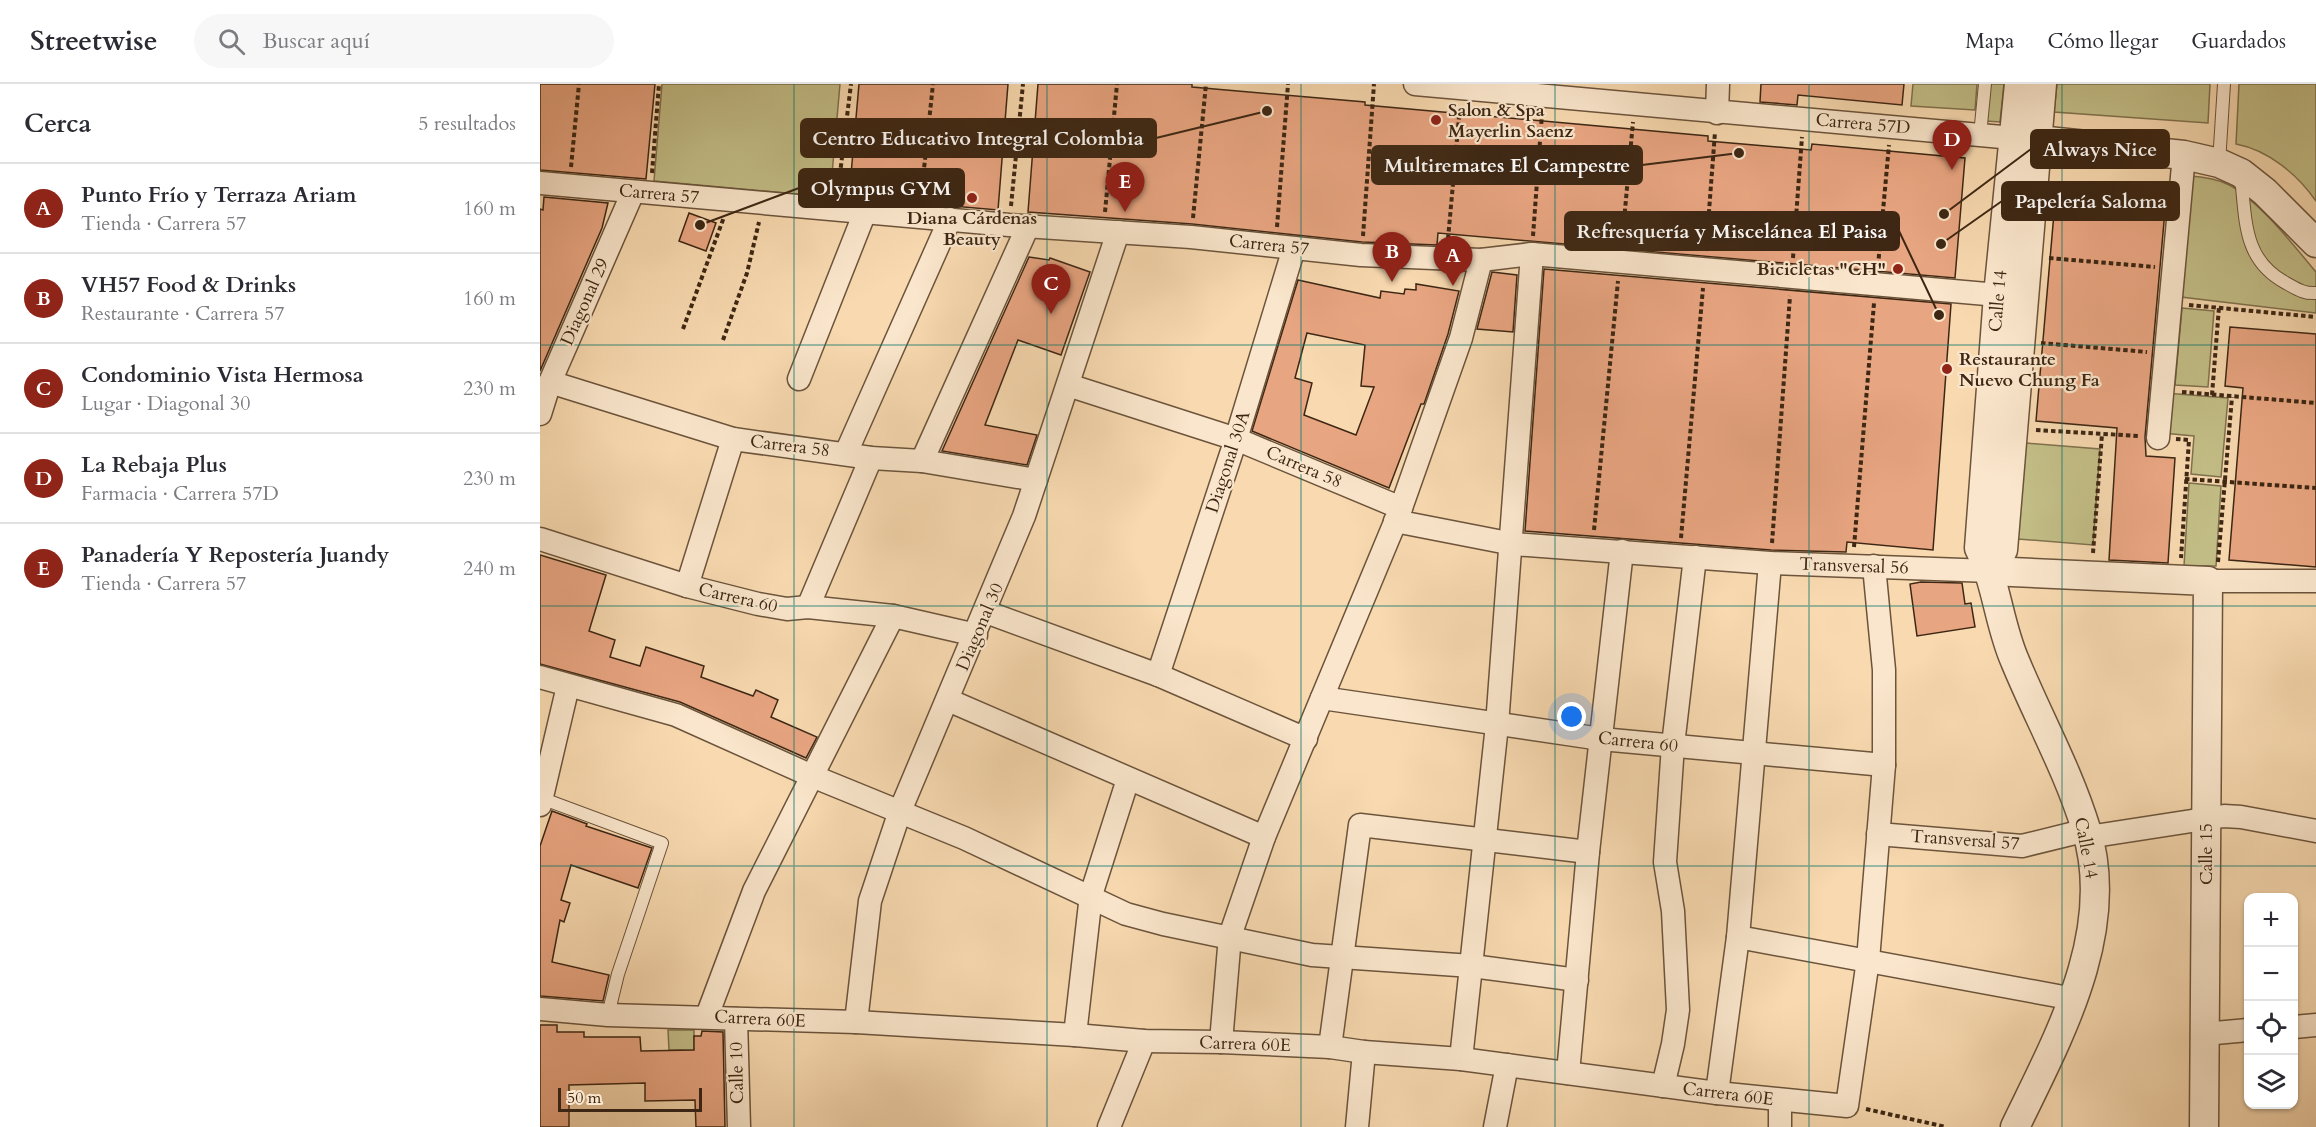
<!DOCTYPE html>
<html lang="es">
<head>
<meta charset="utf-8">
<style>
  body { margin:0; font-family:Cardo,serif; background:#f7f7f7; color:#2b2b33 }
  .controls { position:absolute; right:18px; bottom:18px; display:grid; overflow:hidden; border-radius:12px; box-shadow:0 2px 4px #0004 }
  .controls button { width:54px; height:54px; display:grid; place-items:center; padding:0; border:0; border-bottom:2px solid #e1e1e2; background:#fff; color:#2b2b33; font:30px sans-serif }
  .scale { position:absolute; left:18px; bottom:15px; width:144px; box-sizing:border-box; padding-left:6px; border:3px solid #3d2714; border-top:0; font-size:16px; line-height:21px; white-space:nowrap; color:#3d2714; -webkit-text-stroke:4px #fae6cc; paint-order:stroke }
  .you { position:absolute; left:1032px; top:633px; width:21px; height:21px; margin:-15px; border:4px solid #fff; border-radius:50%; background:#1a73e8; box-shadow:0 0 0 9px #1a73e833 }
  .badge { display:grid; place-items:center; width:39px; height:39px; border-radius:50%; background:#8f2418; color:#fff; font-size:20px; font-weight:700 }
  .pin { position:absolute; translate:-50% -50px; filter:drop-shadow(0 2px 3px #0008) }
  .pin::after { content:''; position:absolute; top:32px; width:21px; height:18px; background:inherit; clip-path:polygon(0 0,100% 0,50% 100%) }
  .list { margin:0; padding:0; list-style:none }
  h2 { display:flex; justify-content:space-between; align-items:center; height:78px; margin:0; padding:0 24px; font-size:26px }
  h2 small { font-size:20px; font-weight:400; color:#7c7c81 }
  .list li { display:grid; grid-template-columns:39px 1fr auto; gap:18px; align-items:center; box-sizing:border-box; height:90px; padding:0 24px; border-top:2px solid #e1e1e2 }
  .list b { display:block; font-size:22px; white-space:nowrap }
  .list p { margin:0; font-size:20px; white-space:nowrap; color:#7c7c81 }
  .list em { font-size:20px; font-style:normal; color:#7c7c81 }
  .icon { flex:none; width:33px; height:33px; fill:none; stroke:currentColor; stroke-width:2; stroke-linecap:round; stroke-linejoin:round }
  .map { position:relative; flex:none; width:1776px; height:1043px; overflow:hidden }
  header { display:flex; align-items:center; gap:36px; box-sizing:border-box; height:84px; padding:0 30px; background:#fff; border-bottom:2px solid #e1e1e2 }
  header strong { font-size:28px }
  nav { display:flex; gap:33px; margin-inline-start:auto; font-size:21px }
  .search { width:420px; height:54px; background:#f7f7f7; display:flex; align-items:center; gap:15px; box-sizing:border-box; padding:0 21px; border-radius:33px; color:#7c7c81; font-size:22px }
  main { display:flex }
  aside { flex:1; background:#fff }
  .map>svg:first-child { display:block }
</style>
</head>
<body>
<header>
<strong>Streetwise</strong>
<div class="search"><svg class="icon" aria-label="search" viewBox="0 0 24 24"><circle cx="10" cy="10" r="6"/><path d="M15 15l6 6"/></svg>Buscar aquí</div>
<nav><a>Mapa</a><a>Cómo llegar</a><a>Guardados</a></nav>
</header>
<main>
<aside>
<h2>Cerca<small>5 resultados</small></h2>
<ul class="list">
<li><span class="badge">A</span><div><b>Punto Frío y Terraza Ariam</b><p>Tienda · Carrera 57</p></div><em>160 m</em></li>
<li><span class="badge">B</span><div><b>VH57 Food &amp; Drinks</b><p>Restaurante · Carrera 57</p></div><em>160 m</em></li>
<li><span class="badge">C</span><div><b>Condominio Vista Hermosa</b><p>Lugar · Diagonal 30</p></div><em>230 m</em></li>
<li><span class="badge">D</span><div><b>La Rebaja Plus</b><p>Farmacia · Carrera 57D</p></div><em>230 m</em></li>
<li><span class="badge">E</span><div><b>Panadería Y Repostería Juandy</b><p>Tienda · Carrera 57</p></div><em>240 m</em></li>
</ul>
</aside>
<div class="map">
<svg width="1776" height="1043" viewBox="0 0 1776 1043">
  <rect width="100%" height="100%" fill="#f8d9b0"/>
  <filter id="stains"><feTurbulence type="fractalNoise" baseFrequency=".00333" numOctaves="4"/><feColorMatrix values="0 0 0 0 .2 0 0 0 0 .09 0 0 0 0 .02 0 0 0 .5 -.17"/></filter>
  <radialGradient id="worn" r=".72"><stop offset=".6" stop-color="#630" stop-opacity="0"/><stop offset="1" stop-color="#630" stop-opacity=".3"/></radialGradient>
  <g fill="#c3be87" stroke="#80724e" stroke-width="1.5">
    <polygon points="122,0 300,0 290,113 114,97"/>
    <polygon points="1373,0 1437,0 1435,26 1371,22"/>
    <polygon points="1449,0 1464,0 1460,38 1446,37"/>
    <polygon points="1517,0 1670,0 1668,39 1514,28"/>
    <path d="M1699 0H1776V117C1757 90 1728 66 1696 60Z"/>
    <path d="M1651 92C1663 93 1677 95 1687 100 1716 113 1755 163 1776 188V229L1641 213Z"/>
    <polygon points="1642,224 1674,227 1668,303 1635,301"/>
    <polygon points="1625,309 1688,314 1681,393 1651,390 1654,352 1622,349"/>
    <polygon points="1486,359 1560,365 1553,461 1478,455"/>
    <polygon points="1649,399 1681,402 1676,482 1644,482"/>
    <polygon points="128,946 154,946 154,966 129,966"/>
  </g>
  <g fill="#e8a581" stroke="#3d2714" stroke-width="1.5" fill-rule="evenodd">
    <polygon points="0,0 115,0 106,95 0,86"/>
    <polygon points="319,0 468,0 458,126 309,113"/>
    <polygon points="498,0 652,0 652,3 825,18 825,21 1168,52 1168,57 1271,66 1272,60 1425,74 1415,194 898,149 897,161 822,158 652,140 488,128"/>
    <polygon points="1221,0 1364,0 1362,21 1258,11 1257,21 1220,18"/>
    <polygon points="1516,106 1626,115 1605,353 1606,372 1635,374 1628,479 1569,476 1577,344 1496,337"/>
    <polygon points="4,113 68,119 62,144 0,287 0,125 3,126"/>
    <polygon points="149,129 176,139 166,167 139,157"/>
    <polygon points="489,173 509,176 510,174 550,188 521,271 478,256 445,341 497,351 487,381 402,367"/>
    <polygon points="1004,185 1411,220 1393,466 1307,458 1306,468 1231,466 985,447"/>
    <polygon points="952,188 977,191 973,248 937,245"/>
    <path d="M758 196 840 214 841 207 864 210 865 205 876 206V200L919 207 908 250 884 320H881L849 404 712 347ZM767 249 825 261 821 302 834 303 816 351 764 331 772 299 755 294Z"/>
    <polygon points="1690,243 1776,250 1776,483 1689,476 1703,304 1685,302"/>
    <polygon points="0,471 66,491 49,547 75,556 70,573 100,582 106,563 164,582 161,593 213,612 216,606 238,616 231,633 277,653 266,674 140,618 0,580"/>
    <polygon points="1381,498 1422,499 1425,520 1431,519 1435,543 1377,552 1370,500"/>
    <polygon points="12,727 47,740 46,742 112,764 98,804 31,781 21,816 30,819 24,838 20,836 12,878 69,891 63,917 0,912 0,762"/>
    <polygon points="0,941 17,941 17,948 44,948 44,953 100,953 101,967 154,966 154,952 161,952 162,947 183,948 185,1043 156,1043 155,1016 105,1017 105,999 29,1001 29,1043 0,1043"/>
  </g>
  <g fill="none" stroke-linecap="round" stroke-linejoin="round">
    <g stroke="#6c543b" stroke-width="14">
      <g id="service">
        <polyline points="1440,51 1445,0"/>
        <polyline points="1679,79 1684,0"/>
        <path d="M1701 93C1706 137 1703 176 1746 199 1757 205 1764 210 1776 209"/>
        <polyline points="1,714 122,759 78,890 68,931"/>
      </g>
    </g>
    <g stroke="#6c543b" stroke-width="25">
      <g id="minor">
        <polyline points="875,0 1473,54"/>
        <polyline points="1177,29 1178,0"/>
        <polyline points="0,99 469,141 651,153 821,171 941,176 992,170 1458,211"/>
        <polyline points="259,295 325,128"/>
        <polyline points="10,298 193,355 331,374 382,377 496,396"/>
        <polyline points="528,301 696,355 861,424"/>
        <polyline points="0,330 10,298 93,108"/>
        <polyline points="1618,354 1644,71"/>
        <polyline points="306,369 410,135"/>
        <polyline points="382,377 488,142"/>
        <polyline points="855,437 973,460 1230,479 1450,487"/>
        <polyline points="0,455 147,502 218,520 247,525 268,523 353,532 436,551"/>
        <polyline points="1668,497 1776,497"/>
        <polyline points="147,502 193,355"/>
        <polyline points="268,523 331,374"/>
        <polyline points="446,528 618,591 766,655"/>
        <polyline points="618,591 696,355 754,164"/>
        <polyline points="0,593 136,631 272,692 424,754 586,830 623,840 772,871 932,882 1037,896"/>
        <polyline points="782,614 1061,655 1344,681"/>
        <polyline points="408,616 724,753"/>
        <polyline points="0,721 28,602"/>
        <polyline points="1338,750 1482,762 1547,746"/>
        <polyline points="1548,753 1684,732 1701,733 1776,747"/>
        <polyline points="1198,853 1534,915"/>
        <polyline points="0,925 68,931 316,938 535,951 604,957 681,958 790,963 824,968 921,975 1177,1009 1307,1022 1328,876 1344,681 1344,586 1334,482"/>
        <polyline points="167,932 214,807 353,532"/>
        <polyline points="196,935 199,1043"/>
        <polyline points="316,938 330,817 360,727 484,432 578,148"/>
        <polyline points="1754,943 1776,941"/>
        <polyline points="1664,950 1708,946"/>
        <polyline points="535,951 551,811 588,695"/>
        <polyline points="681,958 690,852 724,753 861,424 921,254 941,176"/>
        <polyline points="790,963 820,741 1048,768"/>
        <polyline points="921,975 957,641 992,170"/>
        <polyline points="1028,989 1048,768 1082,467"/>
        <polyline points="1123,1002 1133,960 1138,926 1133,827 1125,778 1133,661 1155,473"/>
        <polyline points="1177,1009 1198,853 1230,479"/>
        <polyline points="569,1043 604,957"/>
        <polyline points="817,1043 824,968"/>
        <polyline points="955,1043 967,981"/>
        <polyline points="1240,1043 1240,1016"/>
      </g>
    </g>
    <g stroke="#6c543b" stroke-width="31">
      <g id="tertiary">
        <polyline points="1478,54 1644,71 1679,79 1701,89 1725,108 1776,159"/>
        <polyline points="1450,487 1668,497 1664,1043"/>
        <polyline points="1450,487 1463,466 1502,0"/>
        <path d="M1475 1043C1518 954 1578 847 1546 745 1528 686 1498 633 1475 577 1459 541 1457 500 1439 464L1458 211 1479 0"/>
      </g>
    </g>
    <g stroke="#3d2714" stroke-width="4" stroke-dasharray="4.5 3" stroke-linecap="butt">
      <polyline points="31,83 39,0"/>
      <polyline points="112,89 119,0"/>
      <polyline points="298,106 311,0"/>
      <polyline points="381,113 393,0"/>
      <polyline points="471,122 483,0"/>
      <polyline points="565,128 577,0"/>
      <polyline points="653,134 666,0"/>
      <polyline points="737,143 748,0"/>
      <polyline points="823,152 834,0"/>
      <polyline points="993,152 1002,30"/>
      <polyline points="908,155 920,22"/>
      <polyline points="1082,159 1093,38"/>
      <polyline points="1166,167 1175,48"/>
      <polyline points="1253,174 1262,53"/>
      <polyline points="1509,174 1615,183"/>
      <polyline points="1338,182 1349,61"/>
      <polyline points="1649,221 1776,233"/>
      <polyline points="143,245 184,133"/>
      <polyline points="183,256 207,189 219,138"/>
      <polyline points="1501,259 1607,268"/>
      <polyline points="1642,308 1776,319"/>
      <polyline points="1672,311 1679,223"/>
      <polyline points="1496,346 1599,352"/>
      <polyline points="1636,355 1649,356 1641,474"/>
      <polyline points="1645,395 1776,404"/>
      <polyline points="1054,446 1078,197"/>
      <polyline points="1141,454 1163,204"/>
      <polyline points="1232,459 1250,212"/>
      <polyline points="1314,463 1334,219"/>
      <polyline points="1553,469 1562,350"/>
      <polyline points="1678,478 1692,313"/>
      <polyline points="1326,1025 1406,1043"/>
    </g>
    <use href="#service" stroke="#fae6cc" stroke-width="12"/>
    <use href="#minor" stroke="#fae6cc" stroke-width="22"/>
    <use href="#tertiary" stroke="#fae6cc" stroke-width="28"/>
  </g>
  <path fill="none" stroke="#0f766e" stroke-width="1.5" stroke-opacity="0.55" d="M254 0V1043M507 0V1043M761 0V1043M1015 0V1043M1269 0V1043M1522 0V1043M0 261H1776M0 522H1776M0 782H1776"/>
  <g fill="#8f2418" stroke="#fae6cc" stroke-width="2">
    <circle cx="896" cy="36" r="6"/>
    <circle cx="432" cy="114" r="6"/>
    <circle cx="1358" cy="185" r="6"/>
    <circle cx="1407" cy="285" r="6"/>
  </g>
  <g text-anchor="middle" dominant-baseline="central" stroke-width="4.5" stroke-linejoin="round" paint-order="stroke">
    <g font-size="18" font-weight="bold" fill="#3d2714" stroke="#fae6cc" text-anchor="start">
      <text x="908" y="26">Salon &amp; Spa<tspan x="908" dy="21">Mayerlin Saenz</tspan></text>
      <text x="432" y="134" text-anchor="middle">Diana Cárdenas<tspan x="432" dy="21">Beauty</tspan></text>
      <text x="1346" y="185" text-anchor="end">Bicicletas ''CH''</text>
      <text x="1419" y="275">Restaurante<tspan x="1419" dy="21">Nuevo Chung Fa</tspan></text>
    </g>
    <g font-size="18" fill="#3d2714" stroke="#fae6cc">
      <text transform="translate(1323 40) rotate(5)">Carrera 57D</text>
      <text transform="translate(119 110) rotate(5)">Carrera 57</text>
      <text transform="translate(729 161) rotate(6)">Carrera 57</text>
      <text transform="translate(1458 217) rotate(-85)">Calle 14</text>
      <text transform="translate(45 218) rotate(-66)">Diagonal 29</text>
      <text transform="translate(250 362) rotate(7)">Carrera 58</text>
      <text transform="translate(688 378) rotate(-72)">Diagonal 30A</text>
      <text transform="translate(764 383) rotate(23)">Carrera 58</text>
      <text transform="translate(1314 482) rotate(2)">Transversal 56</text>
      <text transform="translate(198 514) rotate(13)">Carrera 60</text>
      <text transform="translate(440 543) rotate(-67)">Diagonal 30</text>
      <text transform="translate(1098 658) rotate(6)">Carrera 60</text>
      <text transform="translate(1425 756) rotate(4)">Transversal 57</text>
      <text transform="translate(1546 764) rotate(79)">Calle 14</text>
      <text transform="translate(1666 770) rotate(-90)">Calle 15</text>
      <text transform="translate(220 935) rotate(3)">Carrera 60E</text>
      <text transform="translate(705 960) rotate(2)">Carrera 60E</text>
      <text transform="translate(197 989) rotate(-91)">Calle 10</text>
      <text transform="translate(1188 1010) rotate(7)">Carrera 60E</text>
    </g>
  </g>
  <path fill="none" stroke="#3d2714" stroke-width="2" d="M727 27L616 54M1404 130L1491 65M1199 69L1102 81M160 141L259 104M1401 160L1462 117M1399 231L1359 147"/>
  <g fill="#3d2714" stroke="#fae6cc" stroke-width="2">
    <circle cx="727" cy="27" r="6"/>
    <circle cx="1404" cy="130" r="6"/>
    <circle cx="1199" cy="69" r="6"/>
    <circle cx="160" cy="141" r="6"/>
    <circle cx="1401" cy="160" r="6"/>
    <circle cx="1399" cy="231" r="6"/>
  </g>
  <g fill="#3d2714" stroke="#3d2714" stroke-width="2">
    <rect x="261" y="35" width="355" height="38" rx="6"/>
    <rect x="1491" y="46" width="138" height="38" rx="6"/>
    <rect x="832" y="62" width="270" height="38" rx="6"/>
    <rect x="259" y="85" width="165" height="38" rx="6"/>
    <rect x="1462" y="98" width="177" height="38" rx="6"/>
    <rect x="1025" y="128" width="334" height="38" rx="6"/>
  </g>
  <g font-size="20" text-anchor="middle" font-weight="bold" fill="#fff">
    <text x="438" y="61">Centro Educativo Integral Colombia</text>
    <text x="1560" y="72">Always Nice</text>
    <text x="967" y="88">Multiremates El Campestre</text>
    <text x="341" y="111">Olympus GYM</text>
    <text x="1551" y="124">Papelería Saloma</text>
    <text x="1192" y="154">Refresquería y Miscelánea El Paisa</text>
  </g>
  <rect width="100%" height="100%" filter="url(#stains)"/>
  <rect width="100%" height="100%" fill="url(#worn)"/>
</svg>
<div class="controls">
<button>+</button>
<button>−</button>
<button><svg class="icon" aria-label="locate" viewBox="0 0 24 24"><circle cx="12" cy="12" r="6"/><path d="M12 2v4M12 18v4M2 12h4M18 12h4"/></svg></button>
<button><svg class="icon" aria-label="layers" viewBox="0 0 24 24"><path d="M12 4l9 5-9 5-9-5zM3 14l9 5 9-5"/></svg></button>
</div>
<div class="scale">50 m</div>
<div class="you"></div>
<div class="pin badge" style="left:913px;top:202px">A</div>
<div class="pin badge" style="left:852px;top:198px">B</div>
<div class="pin badge" style="left:511px;top:230px">C</div>
<div class="pin badge" style="left:1412px;top:86px">D</div>
<div class="pin badge" style="left:585px;top:128px">E</div>
</div>
</main>
</body>
</html>
